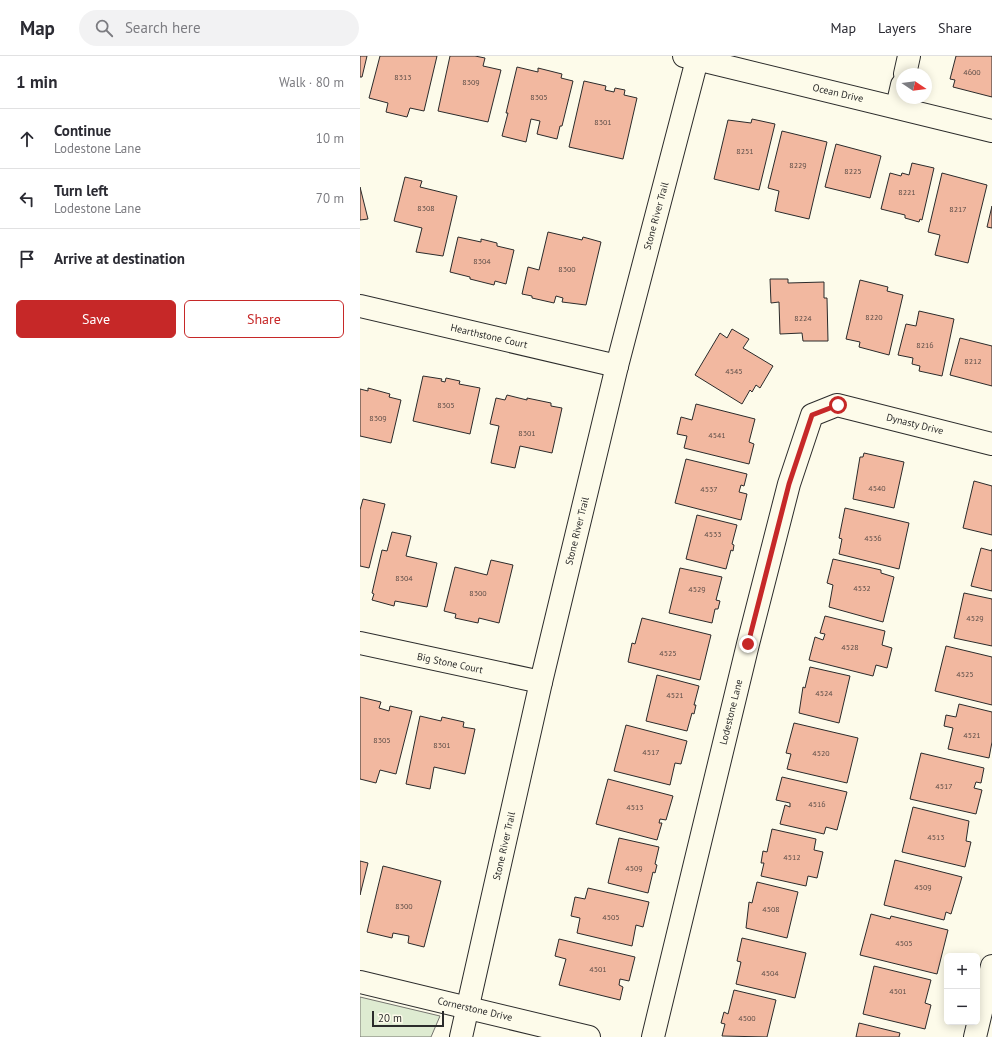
<!DOCTYPE html>
<html lang="en">
<head>
<meta charset="utf-8">
<style>
  body { margin:0; font-family:"PT Sans",sans-serif; background:#f2f2f3; color:#2b2b33 }
  .controls { position:absolute; right:12px; bottom:12px; display:grid; overflow:hidden; border-radius:6px; box-shadow:0 2px 10px #0003 }
  .controls button { width:36px; height:36px; display:grid; place-items:center; padding:0; border:0; border-bottom:1px solid #e1e1e2; background:#fff; color:#2b2b33; font:20px sans-serif }
  .compass { position:absolute; left:536px; top:12px; width:36px; height:36px; border-radius:50%; background:#fff; box-shadow:0 2px 10px #0003; rotate:103deg }
  .scale { position:absolute; left:12px; bottom:10px; width:72px; box-sizing:border-box; padding-left:4px; border:2px solid #2b2b2b; border-top:0; font-size:11px; line-height:14px; white-space:nowrap; color:#2b2b2b; -webkit-text-stroke:3px #fdfbea; paint-order:stroke }
  .stop { position:absolute; width:12px; height:12px; margin:-9px; border:3px solid #c62828; border-radius:50%; background:#fff }
  .stop.end { background:#c62828; border-color:#fff; box-shadow:0 1px 4px #0008 }
  .list { margin:0; padding:0; list-style:none }
  h2 { display:flex; justify-content:space-between; align-items:center; height:52px; margin:0; padding:0 16px; font-size:17px }
  h2 small { font-size:13px; font-weight:400; color:#7c7c81 }
  .list li { display:grid; grid-template-columns:26px 1fr auto; gap:12px; align-items:center; box-sizing:border-box; height:60px; padding:0 16px; border-top:1px solid #e1e1e2 }
  .list b { display:block; font-size:15px; white-space:nowrap }
  .list p { margin:0; font-size:13px; white-space:nowrap; color:#7c7c81 }
  .list em { font-size:13px; font-style:normal; color:#7c7c81 }
  .actions { display:flex; gap:8px; padding:12px 16px }
  .actions a { flex:1; padding:9px 0; border:1px solid #c62828; border-radius:6px; text-align:center; font-size:14px; color:#c62828 }
  .actions .main { background:#c62828; color:#fff }
  .icon { flex:none; width:22px; height:22px; fill:none; stroke:currentColor; stroke-width:2; stroke-linecap:round; stroke-linejoin:round }
  .map { position:relative; flex:none; width:632px; height:981px; overflow:hidden }
  header { display:flex; align-items:center; gap:24px; box-sizing:border-box; height:56px; padding:0 20px; background:#fff; border-bottom:1px solid #e1e1e2 }
  header strong { font-size:19px }
  nav { display:flex; gap:22px; margin-inline-start:auto; font-size:14px }
  .search { width:280px; height:36px; background:#f2f2f3; display:flex; align-items:center; gap:10px; box-sizing:border-box; padding:0 14px; border-radius:22px; color:#7c7c81; font-size:15px }
  main { display:flex }
  aside { flex:1; background:#fff }
  .map>svg:first-child { display:block }
</style>
</head>
<body>
<header>
<strong>Map</strong>
<div class="search"><svg class="icon" aria-label="search" viewBox="0 0 24 24"><circle cx="10" cy="10" r="6"/><path d="M15 15l6 6"/></svg>Search here</div>
<nav><a>Map</a><a>Layers</a><a>Share</a></nav>
</header>
<main>
<aside>
<h2>1 min<small>Walk · 80 m</small></h2>
<ul class="list">
<li><svg class="icon" aria-label="ahead" viewBox="0 0 24 24"><path d="M12 20V5M6 11l6-6 6 6"/></svg><div><b>Continue</b><p>Lodestone Lane</p></div><em>10 m</em></li>
<li><svg class="icon" aria-label="left" viewBox="0 0 24 24"><path d="M17 20v-9H6M10 6l-5 5 5 5"/></svg><div><b>Turn left</b><p>Lodestone Lane</p></div><em>70 m</em></li>
<li><svg class="icon" aria-label="arrive" viewBox="0 0 24 24"><path d="M6 21V4h12l-3 4 3 4H6"/></svg><div><b>Arrive at destination</b></div></li>
</ul>
<div class="actions"><a class="main">Save</a><a>Share</a></div>
</aside>
<div class="map">
<svg width="632" height="981" viewBox="0 0 632 981">
  <rect width="100%" height="100%" fill="#fdfbea"/>
  <polygon fill="#deebd1" stroke="#74746e" points="0,941 80,960 71,981 0,981"/>
  <g fill="#f2b8a0" stroke="#2b2b2b">
    <polygon points="0,0 7,0 2,21 0,21"/>
    <polygon points="20,0 77,0 64,55 50,52 47,61 26,56 28,47 9,42"/>
    <polygon points="90,0 115,0 125,2 123,10 141,14 128,66 78,55"/>
    <polygon points="596,0 632,0 632,41 593,31 595,24 590,23"/>
    <polygon points="157,11 178,16 178,12 202,18 201,22 213,25 202,70 200,70 197,83 177,78 180,65 171,63 166,86 142,80 148,57 146,57"/>
    <polygon points="224,25 246,30 245,34 254,36 255,32 265,34 264,39 277,42 263,103 209,91"/>
    <polygon points="392,63 415,68 399,134 354,123 368,64 391,67"/>
    <polygon points="422,75 467,86 449,163 415,155 419,135 408,132"/>
    <polygon points="476,88 521,100 510,142 465,131"/>
    <polygon points="552,107 574,112 562,164 560,163 559,166 545,162 545,159 521,153 530,117 541,120 542,117 549,119"/>
    <polygon points="582,117 627,129 608,207 575,199 580,179 568,176"/>
    <polygon points="45,121 62,125 60,131 97,140 83,200 56,196 62,172 34,165"/>
    <polygon points="0,131 8,163 0,164"/>
    <polygon points="632,150 632,172 627,171"/>
    <polygon points="188,176 222,184 223,181 241,186 226,249 202,246 203,242 196,240 194,247 172,242 172,240 162,238 168,211 179,214"/>
    <polygon points="98,181 121,186 121,183 137,187 137,190 154,194 146,228 135,225 134,229 110,223 110,221 90,216"/>
    <polygon points="410,223 428,223 428,227 464,226 464,242 467,242 468,285 443,285 442,277 420,278 419,246 411,247"/>
    <polygon points="500,224 528,231 527,235 543,239 529,299 499,291 500,286 486,283"/>
    <polygon points="559,255 594,263 582,320 559,315 560,310 552,308 553,302 538,299 546,268 556,270"/>
    <polygon points="372,273 389,283 383,292 413,310 400,332 396,329 392,336 390,334 382,348 335,319 360,277 367,282"/>
    <polygon points="600,282 632,290 632,330 590,319"/>
    <polygon points="63,320 82,323 81,325 85,326 86,322 100,325 99,328 120,332 110,378 53,365"/>
    <polygon points="8,332 30,338 29,341 41,344 31,387 0,380 0,333 8,335"/>
    <polygon points="147,339 167,344 167,342 191,347 191,350 202,352 192,397 160,390 155,412 131,407 139,370 130,368 136,342 145,344"/>
    <polygon points="336,348 395,363 389,386 394,388 389,408 324,392 327,380 317,378 321,361 332,364"/>
    <polygon points="504,397 544,406 534,452 493,443 500,401 503,401"/>
    <polygon points="326,403 387,418 384,430 381,429 379,436 387,438 381,464 315,447"/>
    <polygon points="614,425 632,430 632,479 603,472"/>
    <polygon points="3,443 25,448 9,512 0,510 0,454"/>
    <polygon points="485,452 549,467 539,513 479,498 482,483 479,482"/>
    <polygon points="337,459 377,469 372,488 374,489 373,495 371,494 366,513 326,503"/>
    <polygon points="32,476 51,480 46,500 77,507 67,551 35,545 34,550 12,544 14,538 12,537 22,494 27,495"/>
    <polygon points="621,492 632,495 632,493 632,535 611,530"/>
    <polygon points="473,503 521,514 521,517 534,521 523,566 469,551 473,529 467,527"/>
    <polygon points="131,504 153,509 139,567 119,562 118,567 95,562 96,558 84,555 95,511 127,519"/>
    <polygon points="320,512 362,521 356,544 360,545 358,553 355,553 352,567 309,557"/>
    <polygon points="604,537 632,543 632,590 594,582"/>
    <polygon points="465,560 525,575 522,589 532,592 527,612 516,609 513,620 449,604 455,581 463,584 465,578 460,577"/>
    <polygon points="282,562 351,579 340,624 268,606 272,587 275,588"/>
    <polygon points="586,590 632,601 632,649 575,635"/>
    <polygon points="450,611 490,620 479,667 439,657 443,631 445,632"/>
    <polygon points="297,619 339,630 334,649 336,649 334,658 332,657 327,675 286,665"/>
    <polygon points="0,641 21,646 19,652 29,655 30,650 52,655 36,718 20,714 16,727 0,723"/>
    <polygon points="599,648 632,656 632,686 629,702 588,693 593,672 584,670 586,659 596,661"/>
    <polygon points="60,660 81,665 82,661 104,666 103,671 115,673 105,718 74,711 70,733 46,728"/>
    <polygon points="434,667 498,682 487,727 427,713 431,698 426,697"/>
    <polygon points="266,669 327,685 321,708 315,707 310,729 254,715"/>
    <polygon points="561,697 624,712 621,727 616,726 614,732 622,734 616,758 550,743"/>
    <polygon points="422,721 487,736 477,774 466,771 464,778 420,768 425,749 430,751 430,747 416,744"/>
    <polygon points="248,723 313,740 306,764 300,763 299,767 302,767 297,784 236,768"/>
    <polygon points="553,751 609,765 606,785 611,786 605,811 542,796"/>
    <polygon points="412,773 456,783 454,794 463,796 457,822 448,820 446,830 401,820 404,807 401,807 403,795 407,796"/>
    <polygon points="259,782 299,791 295,808 297,809 295,817 293,816 288,837 248,827"/>
    <polygon points="535,804 602,821 591,858 586,856 584,864 524,849"/>
    <polygon points="0,805 8,807 0,839"/>
    <polygon points="23,810 81,825 64,891 48,887 49,880 33,877 32,882 7,876"/>
    <polygon points="397,826 438,836 427,882 386,872 389,846 392,847"/>
    <polygon points="228,832 289,846 283,871 276,869 272,890 217,877 220,862 211,860 215,841 225,843"/>
    <polygon points="511,858 530,863 531,860 588,874 577,918 500,899"/>
    <polygon points="382,882 446,897 435,942 376,928 381,906 377,905"/>
    <polygon points="199,883 275,901 269,925 260,923 259,929 263,931 260,944 199,929 206,903 195,900"/>
    <polygon points="514,910 571,924 565,947 571,949 565,973 503,958"/>
    <polygon points="374,934 416,944 407,981 362,980 365,968 361,967 364,956 368,958"/>
    <polygon points="499,967 540,977 539,981 496,981"/>
  </g>
  <g fill="none" stroke-linecap="round" stroke-linejoin="round">
    <g stroke="#2b2b2b" stroke-width="24">
      <g id="street">
        <polyline points="324,0 632,75"/>
        <polyline points="545,18 549,0"/>
        <polyline points="537,51 542,29"/>
        <polyline points="0,250 257,310"/>
        <polyline points="0,587 181,626"/>
        <polyline points="0,926 229,981"/>
        <polyline points="101,981 181,626 257,310 338,0"/>
        <polyline points="293,981 388,588 429,428 452,359 477,349 632,388"/>
        <polyline points="615,981 632,910"/>
      </g>
    </g>
    <use href="#street" stroke="#fdfbea" stroke-width="22"/>
  </g>
  <g fill="none" stroke-linecap="round" stroke-linejoin="round">
    <polyline stroke="#c62828" stroke-width="5" points="388,588 429,428 452,359 478,349"/>
  </g>
  <g text-anchor="middle" dominant-baseline="central" stroke-width="3" stroke-linejoin="round" paint-order="stroke">
    <g font-size="8" fill="#5d4e48">
      <text x="612" y="16">4600</text>
      <text x="43" y="21">8313</text>
      <text x="111" y="26">8309</text>
      <text x="179" y="41">8305</text>
      <text x="243" y="66">8301</text>
      <text x="385" y="95">8251</text>
      <text x="438" y="109">8229</text>
      <text x="493" y="115">8225</text>
      <text x="547" y="136">8221</text>
      <text x="66" y="152">8308</text>
      <text x="598" y="153">8217</text>
      <text x="122" y="205">8304</text>
      <text x="207" y="213">8300</text>
      <text x="514" y="261">8220</text>
      <text x="443" y="262">8224</text>
      <text x="565" y="289">8216</text>
      <text x="613" y="305">8212</text>
      <text x="374" y="315">4545</text>
      <text x="86" y="349">8305</text>
      <text x="18" y="362">8309</text>
      <text x="167" y="377">8301</text>
      <text x="357" y="379">4541</text>
      <text x="517" y="432">4540</text>
      <text x="349" y="433">4537</text>
      <text x="353" y="478">4533</text>
      <text x="513" y="482">4536</text>
      <text x="44" y="522">8304</text>
      <text x="502" y="532">4532</text>
      <text x="337" y="533">4529</text>
      <text x="118" y="537">8300</text>
      <text x="615" y="562">4529</text>
      <text x="490" y="591">4528</text>
      <text x="308" y="597">4525</text>
      <text x="605" y="618">4525</text>
      <text x="464" y="637">4524</text>
      <text x="315" y="639">4521</text>
      <text x="612" y="679">4521</text>
      <text x="22" y="684">8305</text>
      <text x="82" y="689">8301</text>
      <text x="291" y="696">4517</text>
      <text x="461" y="697">4520</text>
      <text x="584" y="730">4517</text>
      <text x="457" y="748">4516</text>
      <text x="275" y="751">4513</text>
      <text x="576" y="781">4513</text>
      <text x="432" y="801">4512</text>
      <text x="274" y="812">4509</text>
      <text x="563" y="831">4509</text>
      <text x="44" y="850">8300</text>
      <text x="411" y="853">4508</text>
      <text x="251" y="861">4505</text>
      <text x="544" y="887">4505</text>
      <text x="238" y="913">4501</text>
      <text x="410" y="917">4504</text>
      <text x="538" y="935">4501</text>
      <text x="387" y="962">4500</text>
    </g>
    <g font-size="10" fill="#2b2b2b" stroke="#fdfbea">
      <text transform="translate(478 37) rotate(13)">Ocean Drive</text>
      <text transform="translate(296 160) rotate(-75)">Stone River Trail</text>
      <text transform="translate(129 280) rotate(13)">Hearthstone Court</text>
      <text transform="translate(555 368) rotate(14)">Dynasty Drive</text>
      <text transform="translate(217 475) rotate(-76)">Stone River Trail</text>
      <text transform="translate(90 607) rotate(12)">Big Stone Court</text>
      <text transform="translate(371 656) rotate(-76)">Lodestone Lane</text>
      <text transform="translate(144 790) rotate(-77)">Stone River Trail</text>
      <text transform="translate(115 953) rotate(13)">Cornerstone Drive</text>
    </g>
  </g>
</svg>
<div class="controls">
<button>+</button>
<button>−</button>
</div>
<svg class="compass" viewBox="-18 -18 36 36"><path d="M0-13l5 13h-10z" fill="#e53935"/><path d="M0 13l5-13h-10z" fill="#7c7c81"/></svg>
<div class="scale">20 m</div>
<div class="stop" style="left:478px;top:349px"></div>
<div class="stop end" style="left:388px;top:588px"></div>
</div>
</main>
</body>
</html>
